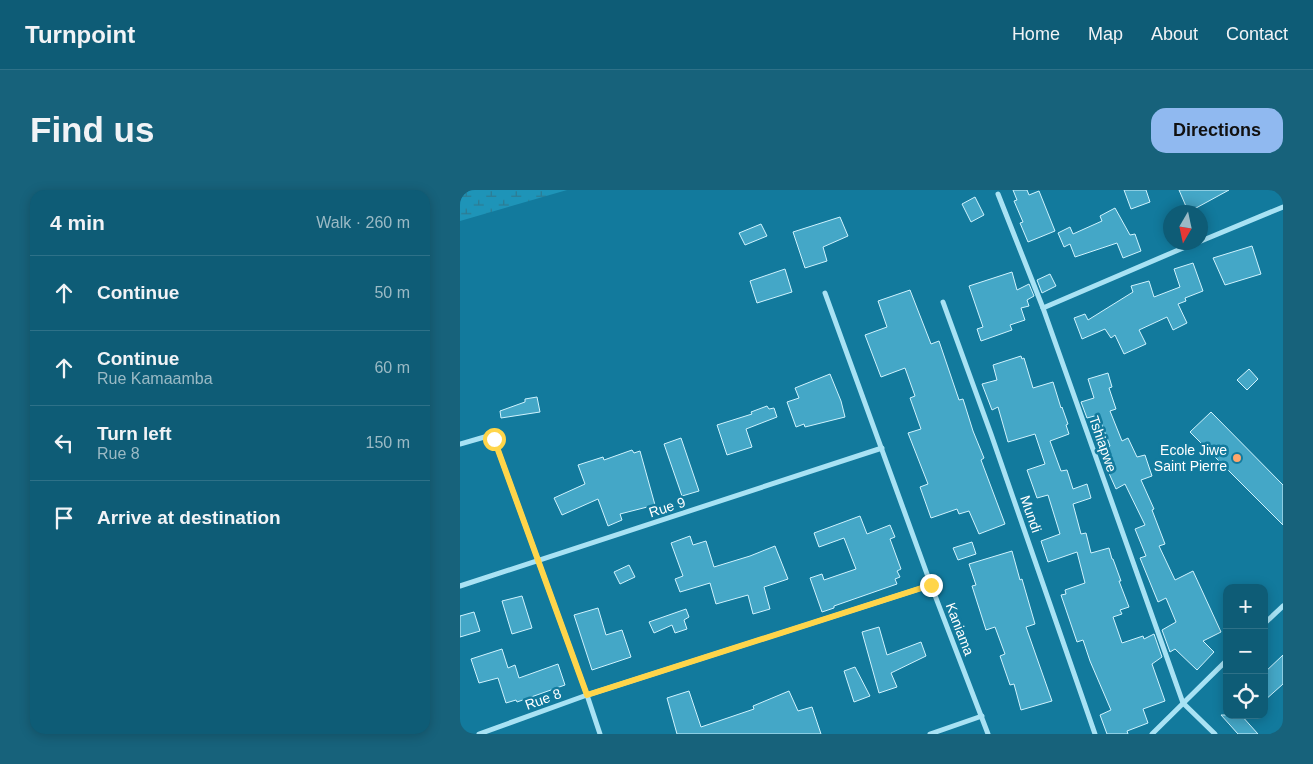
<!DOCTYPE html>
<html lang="en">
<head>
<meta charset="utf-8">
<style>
  body { margin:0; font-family:Arial,sans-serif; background:#17627b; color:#f1f3f6 }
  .controls { position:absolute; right:15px; bottom:15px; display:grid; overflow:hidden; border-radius:10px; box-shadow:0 2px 12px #0003 }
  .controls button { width:45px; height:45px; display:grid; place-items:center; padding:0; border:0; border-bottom:1px solid #2e7188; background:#0e5c76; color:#f1f3f6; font:25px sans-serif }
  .compass { position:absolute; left:703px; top:15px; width:45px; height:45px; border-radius:50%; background:#0e5c76; box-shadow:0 2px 12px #0003; rotate:189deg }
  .stop { position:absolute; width:15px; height:15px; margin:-11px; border:4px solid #ffd54a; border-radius:50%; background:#fff }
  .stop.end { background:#ffd54a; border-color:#fff; box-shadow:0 1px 5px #0008 }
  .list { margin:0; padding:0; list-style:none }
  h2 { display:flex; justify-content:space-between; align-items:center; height:65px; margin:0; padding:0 20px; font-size:21px }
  h2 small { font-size:16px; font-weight:400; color:#9bbac5 }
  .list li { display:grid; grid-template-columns:32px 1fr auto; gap:15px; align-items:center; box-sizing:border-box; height:75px; padding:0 20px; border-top:1px solid #2e7188 }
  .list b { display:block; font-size:19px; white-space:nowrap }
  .list p { margin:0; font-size:16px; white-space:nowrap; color:#9bbac5 }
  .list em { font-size:16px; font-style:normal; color:#9bbac5 }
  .icon { flex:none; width:28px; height:28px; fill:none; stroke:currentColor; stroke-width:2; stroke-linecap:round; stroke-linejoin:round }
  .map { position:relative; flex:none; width:823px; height:544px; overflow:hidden; border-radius:15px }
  header { display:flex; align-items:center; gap:30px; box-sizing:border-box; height:70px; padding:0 25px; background:#0e5c76; border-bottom:1px solid #2e7188 }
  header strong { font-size:24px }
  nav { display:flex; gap:28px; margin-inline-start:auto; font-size:18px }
  .intro { display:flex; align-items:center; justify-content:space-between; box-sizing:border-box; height:120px; padding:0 30px }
  h1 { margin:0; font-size:35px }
  .button { padding:12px 22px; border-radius:15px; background:#90b9f0; color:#111; font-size:18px; font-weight:700 }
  main { display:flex; gap:30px; padding:0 30px }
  aside { flex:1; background:#0e5c76; border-radius:15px; box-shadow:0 2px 12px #0003 }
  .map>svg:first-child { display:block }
</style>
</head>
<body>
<header>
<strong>Turnpoint</strong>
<nav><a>Home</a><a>Map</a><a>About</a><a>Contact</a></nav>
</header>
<div class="intro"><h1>Find us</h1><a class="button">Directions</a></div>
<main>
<aside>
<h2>4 min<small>Walk · 260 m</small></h2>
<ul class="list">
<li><svg class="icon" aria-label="ahead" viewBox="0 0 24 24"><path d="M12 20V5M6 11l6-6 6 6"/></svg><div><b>Continue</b></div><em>50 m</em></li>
<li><svg class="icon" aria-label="ahead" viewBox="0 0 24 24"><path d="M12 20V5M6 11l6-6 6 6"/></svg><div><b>Continue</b><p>Rue Kamaamba</p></div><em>60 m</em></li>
<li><svg class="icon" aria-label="left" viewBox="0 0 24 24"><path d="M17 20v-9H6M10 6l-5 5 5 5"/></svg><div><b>Turn left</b><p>Rue 8</p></div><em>150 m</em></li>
<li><svg class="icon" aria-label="arrive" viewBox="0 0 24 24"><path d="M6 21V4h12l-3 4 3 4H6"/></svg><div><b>Arrive at destination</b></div></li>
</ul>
</aside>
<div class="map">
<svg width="823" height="544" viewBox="0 0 823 544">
  <defs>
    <pattern id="wetland-marsh" width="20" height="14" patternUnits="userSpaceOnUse" patternTransform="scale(1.25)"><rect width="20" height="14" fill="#1e94b8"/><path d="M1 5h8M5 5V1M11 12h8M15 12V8" fill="none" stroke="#2e7b92"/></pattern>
  </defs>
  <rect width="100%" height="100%" fill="#127a9d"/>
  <polygon fill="url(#wetland-marsh)" points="0,0 107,0 0,31"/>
  <g fill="#44a7c7" stroke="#d0f3fe">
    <polygon points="553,0 567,0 569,5 579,1 595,41 568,52 560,33 563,32 554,11 557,10"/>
    <polygon points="664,0 686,0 690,12 671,19"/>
    <polygon points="719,0 769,0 736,18 728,21"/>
    <polygon points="515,7 524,25 511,32 502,14"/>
    <polygon points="655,18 670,45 675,44 681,61 663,68 657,53 615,67 610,54 604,57 598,43 610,37 613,44 642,31 640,26"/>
    <polygon points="380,27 388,46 363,57 367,71 345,78 333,42"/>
    <polygon points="301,34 307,46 285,55 279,43"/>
    <polygon points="792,56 801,84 765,95 753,68"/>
    <polygon points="733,73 743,101 725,108 726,111 718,114 727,133 713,140 707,127 679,140 686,154 664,164 655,145 651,148 645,139 622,149 614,128 625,124 628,130 673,102 671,96 689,91 694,107 720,97 714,79"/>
    <polygon points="325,79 332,102 297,113 290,91"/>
    <polygon points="552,82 557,100 569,94 574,106 567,110 569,116 561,118 565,130 550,135 552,140 521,151 517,139 523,137 509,96"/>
    <polygon points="590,84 596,96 582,103 577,90"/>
    <polygon points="450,100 471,154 479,151 499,210 503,209 513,241 524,268 521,270 545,334 519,344 509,321 499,324 497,319 471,328 460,297 468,294 448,243 461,239 450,208 455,206 445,178 421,187 405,145 427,137 418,111"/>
    <polygon points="561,166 562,169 564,168 573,198 593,192 601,218 602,217 608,234 606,235 609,244 590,251 601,281 607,280 613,299 627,294 631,308 613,314 621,344 626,343 631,363 649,358 652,369 653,369 661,391 659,391 669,417 660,420 662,424 653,427 662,453 683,446 684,449 694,444 702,467 692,474 705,511 683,519 688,533 667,541 668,544 647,544 640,525 651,520 630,471 623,450 617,452 601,405 606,404 605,400 625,393 617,362 588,372 581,351 600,344 588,305 577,308 567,280 585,274 575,244 548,252 538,217 532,220 522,194 537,190 533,175"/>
    <polygon points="789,179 798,189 787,200 777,190"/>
    <polygon points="648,183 652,197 649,198 656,219 650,221 662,251 668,248 677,267 685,265 692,286 681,290 694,319 692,320 705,354 699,356 715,390 733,381 761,442 743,451 754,462 737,480 715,459 710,462 702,440 716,432 706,408 698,412 680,368 686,366 675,339 685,335 665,294 656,299 639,261 650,256 638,225 627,228 621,212 634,208 628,189"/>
    <polygon points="370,184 381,211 385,227 345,237 344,234 336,237 327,212 339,208 335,198"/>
    <polygon points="77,207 80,222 41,228 40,221 65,212 65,209"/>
    <polygon points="307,216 309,219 314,218 317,227 286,239 292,257 267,265 257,235 292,224 291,222"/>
    <polygon points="751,222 823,295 823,335 730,242"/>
    <polygon points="221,248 239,301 222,306 204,254"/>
    <polygon points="172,260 174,263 180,261 195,315 160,324 162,330 148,336 138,309 102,325 94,308 125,294 118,275 143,267 144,270"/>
    <polygon points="400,326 407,344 430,335 435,347 430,349 441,379 437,381 440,387 435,389 437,394 374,416 374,418 362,422 350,388 362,384 364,390 396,379 384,348 359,357 354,343"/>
    <polygon points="230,346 233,355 246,351 254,377 290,366 315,356 328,389 304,397 310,419 293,424 288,405 256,414 250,393 220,402 215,389 223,386 211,353"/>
    <polygon points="512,352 516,364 498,370 493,358"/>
    <polygon points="552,361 560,390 562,389 575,434 566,437 592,511 561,520 554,494 550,495 540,466 545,464 535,437 526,440 512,396 516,395 509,374"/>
    <polygon points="169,375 175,387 160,394 154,382"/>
    <polygon points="62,406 72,438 52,444 42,411"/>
    <polygon points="138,418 146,445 162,440 171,467 132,480 114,425"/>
    <polygon points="226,419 229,427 224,430 227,439 215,443 212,435 194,443 189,432"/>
    <polygon points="14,422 20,441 0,447 0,426"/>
    <polygon points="419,437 427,465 461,452 466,466 431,483 437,497 419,503 402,442"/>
    <polygon points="42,459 48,478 55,475 59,488 98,474 105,495 57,512 56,510 46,513 38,488 19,493 11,469"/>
    <polygon points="823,465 823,494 804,511 804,483"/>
    <polygon points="395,477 410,506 394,512 384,481"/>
    <polygon points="229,501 241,537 294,519 293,516 329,501 338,521 352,517 361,544 217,544 207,508"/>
    <polygon points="761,525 781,525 798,544 778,544"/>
  </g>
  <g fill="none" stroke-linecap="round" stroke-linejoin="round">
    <g stroke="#a8e2f4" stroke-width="5">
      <polyline points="538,4 583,118 723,513 755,544"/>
      <polyline points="741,51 823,17"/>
      <polyline points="365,103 471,395 528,544"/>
      <polyline points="483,112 531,244 635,544"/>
      <polyline points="583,118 737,52"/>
      <polyline points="0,254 28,246 34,249 127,505 140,544"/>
      <polyline points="0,396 422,258"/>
      <polyline points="804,434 823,416"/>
      <polyline points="19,544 127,505 471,395"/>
      <polyline points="470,544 522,526"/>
      <polyline points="692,544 767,470"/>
    </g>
  </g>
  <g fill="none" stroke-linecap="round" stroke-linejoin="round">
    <polyline stroke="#ffd54a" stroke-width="6" points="34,249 127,505 471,395"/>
  </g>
  <circle fill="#ffa66b" stroke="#127a9d" stroke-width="2" cx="777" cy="268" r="5"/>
  <g text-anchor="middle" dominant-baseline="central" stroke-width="5" stroke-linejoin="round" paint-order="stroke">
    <g font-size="14" fill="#fff" stroke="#127a9d">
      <text transform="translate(643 254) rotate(71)">Tshiapwe</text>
      <text transform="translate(207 317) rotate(-18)">Rue 9</text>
      <text transform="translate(571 324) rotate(71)">Mundi</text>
      <text transform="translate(500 439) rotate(69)">Kaniama</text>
      <text transform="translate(83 509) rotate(-20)">Rue 8</text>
    </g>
    <g font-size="14" fill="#fff" stroke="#127a9d" text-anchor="end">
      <text x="767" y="260">Ecole Jiwe<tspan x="767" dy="16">Saint Pierre</tspan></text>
    </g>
  </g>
</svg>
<div class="controls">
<button>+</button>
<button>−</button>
<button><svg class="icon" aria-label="locate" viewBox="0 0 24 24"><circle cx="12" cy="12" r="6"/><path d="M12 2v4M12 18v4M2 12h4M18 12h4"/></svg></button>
</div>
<svg class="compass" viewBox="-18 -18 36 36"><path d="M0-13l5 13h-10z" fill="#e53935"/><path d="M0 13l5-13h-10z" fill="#9bbac5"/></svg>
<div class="stop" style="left:34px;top:249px"></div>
<div class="stop end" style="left:471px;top:395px"></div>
</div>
</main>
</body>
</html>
